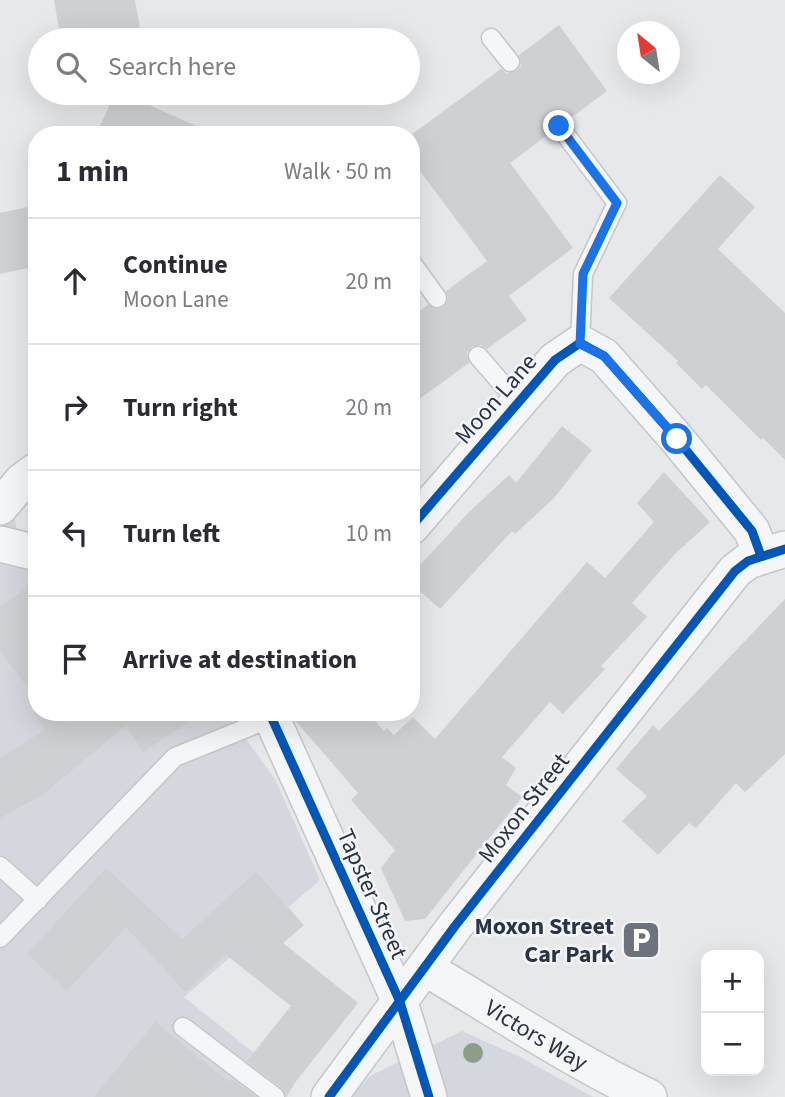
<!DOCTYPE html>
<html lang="en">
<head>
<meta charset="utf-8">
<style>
  body { margin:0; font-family:"Source Sans 3",sans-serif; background:#f7f7f7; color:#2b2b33 }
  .controls { position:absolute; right:21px; bottom:21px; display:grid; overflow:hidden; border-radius:14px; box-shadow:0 7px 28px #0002 }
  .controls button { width:63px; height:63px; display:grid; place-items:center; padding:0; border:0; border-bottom:2px solid #e1e1e2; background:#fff; color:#2b2b33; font:35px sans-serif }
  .compass { position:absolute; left:617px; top:21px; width:63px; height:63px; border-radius:50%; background:#fff; box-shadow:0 7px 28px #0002; rotate:330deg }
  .stop { position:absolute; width:21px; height:21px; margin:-16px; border:5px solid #1a73e8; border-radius:50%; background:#fff }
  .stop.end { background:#1a73e8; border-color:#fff; box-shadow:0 2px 7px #0008 }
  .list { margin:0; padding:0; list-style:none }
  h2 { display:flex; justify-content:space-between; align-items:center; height:91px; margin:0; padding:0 28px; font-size:30px }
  h2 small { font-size:23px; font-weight:400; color:#7c7c81 }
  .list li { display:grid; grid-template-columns:46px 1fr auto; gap:21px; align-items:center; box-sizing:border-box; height:126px; padding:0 28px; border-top:2px solid #e1e1e2 }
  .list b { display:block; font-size:26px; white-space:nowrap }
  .list p { margin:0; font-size:23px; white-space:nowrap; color:#7c7c81 }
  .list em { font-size:23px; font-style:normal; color:#7c7c81 }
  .icon { flex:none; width:38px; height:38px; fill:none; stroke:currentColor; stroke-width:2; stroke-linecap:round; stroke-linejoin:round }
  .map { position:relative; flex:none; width:785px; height:1097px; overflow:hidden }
  .search { position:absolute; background:#fff; box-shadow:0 7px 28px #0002; left:28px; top:28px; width:392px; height:77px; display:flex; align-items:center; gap:18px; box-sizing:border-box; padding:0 24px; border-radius:38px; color:#7c7c81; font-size:26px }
  .panel { position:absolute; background:#fff; box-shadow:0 7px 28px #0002; left:28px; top:126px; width:392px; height:595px; border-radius:28px }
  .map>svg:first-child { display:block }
</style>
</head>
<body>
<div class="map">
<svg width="785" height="1097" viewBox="0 0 785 1097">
  <rect width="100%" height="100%" fill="#e6e8ea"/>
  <g fill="#d4d7dd">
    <polygon points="0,479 8,483 24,568 37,573 37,712 226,712 275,779 320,880 184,997 294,1085 287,1097 0,1097"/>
    <polygon points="462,1031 518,1056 593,1097 351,1097 370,1076"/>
  </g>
  <g fill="#ced0d3">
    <polygon points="54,0 135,0 142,40 61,40"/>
    <polygon points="559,25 607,91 568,120 558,115 552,117 548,127 550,133 510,163 573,248 509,296 527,320 487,349 481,345 471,347 467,353 469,363 411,405 411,317 428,305 437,309 444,307 448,298 446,291 487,261 411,159 411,135 501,69 506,73 516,71 521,66 519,55"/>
    <polygon points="115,93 151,93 153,101 151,106 217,135 96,135"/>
    <polygon points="720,175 755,207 718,249 785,313 785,460 763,438 761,440 706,385 702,389 676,363 678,361 609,298"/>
    <polygon points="37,205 37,266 0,274 0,213"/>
    <polygon points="562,426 592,450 554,498 515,534 512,531 440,609 411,583 411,575 468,513 509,475 516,483"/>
    <polygon points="664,472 710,522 675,554 632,603 647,617 601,666 605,669 563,714 550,702 502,757 516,768 506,785 522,797 425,919 405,921 381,868 395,850 351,800 358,793 294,719 291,712 367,712 384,731 387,728 394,735 413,717 435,739 587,562 605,578 654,522 637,503"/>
    <polygon points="37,580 37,700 0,651 0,607"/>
    <polygon points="785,599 785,754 745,792 736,783 696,828 689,823 658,855 622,821 647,796 616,769 653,725 659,731"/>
    <polygon points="33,712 204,712 143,752 126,725 41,796 0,818 0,758 45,730"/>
    <polygon points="106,868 182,939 256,872 304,925 283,943 358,1003 286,1094 282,1088 247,1061 291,1006 226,955 185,992 126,927 67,991 27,954"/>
    <polygon points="155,1022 229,1082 232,1079 256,1097 94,1097"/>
  </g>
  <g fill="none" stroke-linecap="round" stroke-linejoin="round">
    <g stroke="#c4c6c8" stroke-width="21">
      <g id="service">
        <polyline points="491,38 510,62"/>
        <polyline points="559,126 617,203 583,274 580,343"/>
        <polyline points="411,262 437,298"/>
        <polyline points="478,356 518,402"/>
        <polyline points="0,866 38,900"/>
        <polyline points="0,938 175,757 271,718"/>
        <polyline points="183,1027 275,1097"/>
      </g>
    </g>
    <g stroke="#c4c6c8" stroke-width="38">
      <g id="minor">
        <polyline points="0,507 22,481 37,470"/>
        <polyline points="411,527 555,360 580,343 604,356 677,439 752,531 761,556"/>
        <polyline points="0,544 37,553"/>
        <polyline points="269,712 400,1002 429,1097"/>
        <path id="s1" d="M425 968C500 1012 571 1060 649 1097"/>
        <polyline points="329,1097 455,926 735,571 748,561 785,549"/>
      </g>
    </g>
    <use href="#service" stroke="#f5f6f7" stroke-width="18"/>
    <use href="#minor" stroke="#f5f6f7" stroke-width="35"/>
    <g stroke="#f4f6f9" stroke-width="13">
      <g id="cycleway">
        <polyline points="411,527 555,360 580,343 604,356 677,439 752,531 761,556"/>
        <polyline points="269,712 400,1002 429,1097"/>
        <polyline points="329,1097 455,926 735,571 748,561 785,549"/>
      </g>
    </g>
    <use href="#cycleway" stroke="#0057b8" stroke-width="9"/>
  </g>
  <circle fill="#8a9e88" cx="473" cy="1053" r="10"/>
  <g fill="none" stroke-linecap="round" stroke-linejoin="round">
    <polyline stroke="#1a73e8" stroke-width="9" points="559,126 617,203 583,274 580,344 604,356 677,439"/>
  </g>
  <defs>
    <g id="parking-square" transform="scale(2.0125)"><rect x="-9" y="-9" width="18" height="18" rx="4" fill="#6c737f" stroke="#f4f6f9"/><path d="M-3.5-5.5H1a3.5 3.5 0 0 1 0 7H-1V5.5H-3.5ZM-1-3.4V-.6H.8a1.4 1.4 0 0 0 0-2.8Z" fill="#fff"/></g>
  </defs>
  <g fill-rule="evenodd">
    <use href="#parking-square" x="641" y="940"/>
  </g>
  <g text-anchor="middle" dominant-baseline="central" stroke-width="5" stroke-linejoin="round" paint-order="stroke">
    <g font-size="24" fill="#2b3445" stroke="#f4f6f9">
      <text transform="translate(496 399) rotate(-49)">Moon Lane</text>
      <text transform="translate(524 808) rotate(-52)">Moxon Street</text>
      <text transform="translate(372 894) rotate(66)">Tapster Street</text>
      <text stroke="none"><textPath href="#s1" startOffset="130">Victors Way</textPath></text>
    </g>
    <g font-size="24" font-weight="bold" fill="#2b3445" stroke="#f4f6f9" text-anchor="end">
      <text x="614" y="926">Moxon Street<tspan x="614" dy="28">Car Park</tspan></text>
    </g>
  </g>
</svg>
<div class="controls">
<button>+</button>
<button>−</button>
</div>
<svg class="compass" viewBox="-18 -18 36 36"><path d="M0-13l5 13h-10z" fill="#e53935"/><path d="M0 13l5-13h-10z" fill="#7c7c81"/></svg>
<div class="stop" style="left:677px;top:439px"></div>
<div class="stop end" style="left:559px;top:126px"></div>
<div class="search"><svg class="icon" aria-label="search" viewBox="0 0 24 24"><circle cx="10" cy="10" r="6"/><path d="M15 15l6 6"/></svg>Search here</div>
<section class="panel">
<h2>1 min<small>Walk · 50 m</small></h2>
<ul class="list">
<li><svg class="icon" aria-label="ahead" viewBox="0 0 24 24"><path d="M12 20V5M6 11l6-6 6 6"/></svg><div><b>Continue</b><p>Moon Lane</p></div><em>20 m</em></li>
<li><svg class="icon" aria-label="right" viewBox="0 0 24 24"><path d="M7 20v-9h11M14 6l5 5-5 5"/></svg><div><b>Turn right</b></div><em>20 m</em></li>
<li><svg class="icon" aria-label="left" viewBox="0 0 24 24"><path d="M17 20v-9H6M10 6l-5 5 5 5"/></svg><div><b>Turn left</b></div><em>10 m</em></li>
<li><svg class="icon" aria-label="arrive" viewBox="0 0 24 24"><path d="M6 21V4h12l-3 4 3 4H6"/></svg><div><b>Arrive at destination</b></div></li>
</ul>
</section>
</div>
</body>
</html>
